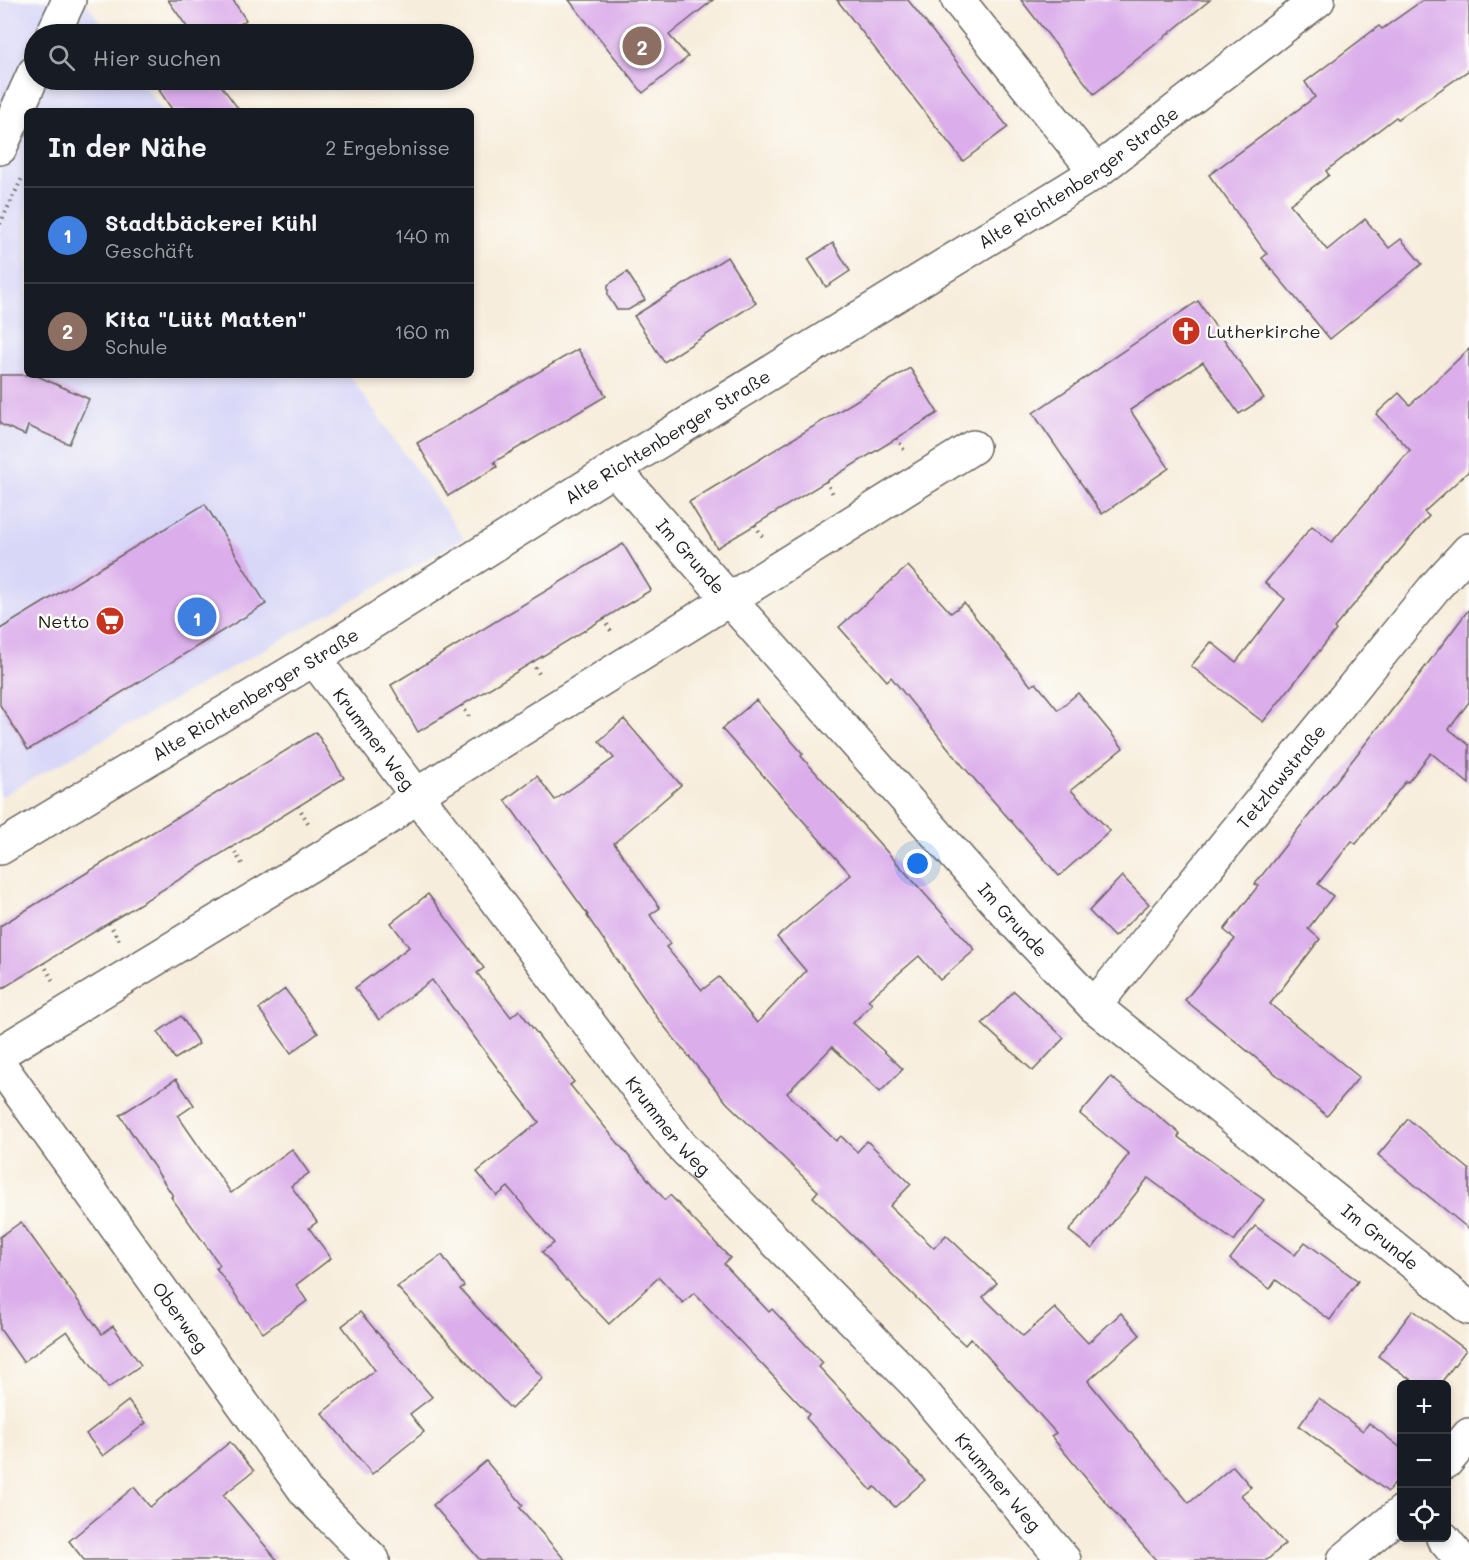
<!DOCTYPE html>
<html lang="de">
<head>
<meta charset="utf-8">
<style>
  body { margin:0; font-family:Mali,sans-serif; background:#20242c; color:#f1f3f6 }
  .controls { position:absolute; right:18px; bottom:18px; display:grid; overflow:hidden; border-radius:9px; box-shadow:0 3px 9px #0003 }
  .controls button { width:54px; height:54px; display:grid; place-items:center; padding:0; border:0; border-bottom:2px solid #363941; background:#171b24; color:#f1f3f6; font:30px sans-serif }
  .you { position:absolute; left:918px; top:864px; width:21px; height:21px; margin:-15px; border:4px solid #fff; border-radius:50%; background:#1a73e8; box-shadow:0 0 0 9px #1a73e833 }
  .badge { display:grid; place-items:center; width:39px; height:39px; border-radius:50%; background:#c8321e; color:#fff; font-size:20px; font-weight:700 }
  .pin { position:absolute; translate:-50% -50%; border:3px solid #fff; box-shadow:0 2px 6px #0006 }
  .list { margin:0; padding:0; list-style:none }
  h2 { display:flex; justify-content:space-between; align-items:center; height:78px; margin:0; padding:0 24px; font-size:26px }
  h2 small { font-size:20px; font-weight:400; color:#9ea1a6 }
  .list li { display:grid; grid-template-columns:39px 1fr auto; gap:18px; align-items:center; box-sizing:border-box; height:96px; padding:0 24px; border-top:2px solid #363941 }
  .list b { display:block; font-size:22px; white-space:nowrap }
  .list p { margin:0; font-size:20px; white-space:nowrap; color:#9ea1a6 }
  .list em { font-size:20px; font-style:normal; color:#9ea1a6 }
  .icon { flex:none; width:33px; height:33px; fill:none; stroke:currentColor; stroke-width:2; stroke-linecap:round; stroke-linejoin:round }
  .map { position:relative; flex:none; width:1469px; height:1560px; overflow:hidden }
  .search { position:absolute; background:#171b24; box-shadow:0 3px 9px #0003; left:24px; top:24px; width:450px; height:66px; display:flex; align-items:center; gap:15px; box-sizing:border-box; padding:0 21px; border-radius:33px; color:#9ea1a6; font-size:22px }
  .panel { position:absolute; background:#171b24; box-shadow:0 3px 9px #0003; left:24px; top:108px; width:450px; height:270px; border-radius:9px }
  .map>svg:first-child { display:block }
</style>
</head>
<body>
<div class="map">
<svg width="1469" height="1560" viewBox="0 0 1469 1560">
  <rect width="100%" height="100%" fill="#fdfcf7"/>
  <filter id="ink" filterUnits="userSpaceOnUse"><feTurbulence type="fractalNoise" baseFrequency=".0167" numOctaves="2"/><feDisplacementMap in="SourceGraphic" scale="12" xChannelSelector="R" yChannelSelector="G"/><feConvolveMatrix kernelMatrix="1 2 1 2 8 2 1 2 1" color-interpolation-filters="sRGB"/></filter>
  <filter id="wash" filterUnits="userSpaceOnUse"><feTurbulence type="fractalNoise" baseFrequency=".008" numOctaves="4" result="noise"/><feDisplacementMap in="SourceGraphic" scale="24" xChannelSelector="R" yChannelSelector="G"/><feGaussianBlur stdDeviation="1.35" result="paint"/><feColorMatrix in="noise" values="0 0 0 0 0 0 0 0 0 0 0 0 0 0 0 0 0 1.4 0 .05"/><feComposite in="paint" operator="in"/></filter>
  <g filter="url(#wash)">
    <rect width="100%" height="100%" fill="#f7eddc"/>
    <polygon fill="#d8d7f8" points="0,0 84,0 109,34 34,34 34,80 140,80 163,111 27,111 27,375 349,375 464,538 0,797"/>
    <g id="blocks">
      <g fill="#dbaeeb">
        <polygon points="168,0 233,0 246,20 225,34 192,34"/>
        <polygon points="569,0 713,0 669,35 688,57 643,93"/>
        <polygon points="837,0 908,0 1008,127 963,161"/>
        <polygon points="1021,0 1210,0 1094,94"/>
        <polygon points="1423,0 1469,0 1469,70 1398,119 1396,117 1326,171 1329,175 1290,204 1327,250 1365,219 1389,248 1401,239 1422,264 1330,339 1262,258 1267,254 1209,175 1315,97 1305,82 1379,26 1382,29"/>
        <polygon points="174,80 217,80 240,111 173,111 159,90"/>
        <polygon points="833,243 850,271 826,287 808,259"/>
        <polygon points="727,257 756,303 664,362 634,316"/>
        <polygon points="627,272 645,300 628,310 617,310 608,296 608,285"/>
        <polygon points="1198,301 1264,398 1239,414 1203,362 1130,410 1169,468 1102,514 1033,413 1104,365 1104,364"/>
        <polygon points="578,349 606,396 494,462 497,467 448,496 417,443"/>
        <polygon points="1469,349 1469,471 1424,512 1429,516 1334,628 1336,630 1263,722 1191,666 1211,642 1236,662 1285,599 1265,583 1312,526 1332,542 1410,450 1376,414 1399,393 1410,405"/>
        <polygon points="910,368 938,413 717,548 689,502"/>
        <polygon points="0,375 35,375 89,399 69,444 28,426 25,435 0,424"/>
        <polygon points="205,504 266,604 28,750 0,705 0,629"/>
        <polygon points="623,544 651,590 418,732 391,685"/>
        <polygon points="908,566 951,613 964,603 1031,686 1036,683 1058,710 1078,693 1123,748 1071,790 1110,831 1059,876 962,765 891,677 887,681 839,627"/>
        <polygon points="1469,609 1469,702 1449,729 1469,745 1469,784 1431,753 1408,782 1406,781 1356,844 1352,841 1318,884 1333,896 1308,929 1320,939 1270,1004 1359,1077 1327,1116 1185,1000 1235,939 1224,930 1258,886 1255,884 1410,687"/>
        <polygon points="756,700 803,754 801,756 975,950 940,980 919,956 868,1000 872,1004 853,1023 903,1069 880,1092 832,1047 787,1093 836,1141 841,1136 857,1152 867,1141 911,1184 890,1206 934,1248 946,1235 997,1283 983,1297 1023,1336 1055,1308 1088,1343 1121,1313 1140,1335 1088,1381 1189,1503 1233,1466 1251,1487 1241,1495 1285,1544 1267,1560 1156,1560 1128,1529 1051,1436 1056,1433 971,1338 965,1345 950,1331 813,1197 818,1191 727,1103 659,1020 587,916 588,915 505,800 537,776 555,800 614,758 599,741 624,719 681,785 614,843 660,908 650,915 670,944 666,947 702,990 719,977 757,1023 806,971 777,937 851,875 722,729"/>
        <polygon points="316,732 344,778 0,990 0,926"/>
        <polygon points="1122,876 1149,904 1114,937 1089,911"/>
        <polygon points="428,894 484,968 477,973 511,1017 519,1010 574,1082 570,1085 665,1200 670,1195 730,1258 724,1264 769,1312 772,1309 823,1363 819,1367 925,1480 895,1507 875,1487 871,1490 806,1418 809,1414 694,1293 683,1303 659,1277 609,1324 567,1280 566,1281 542,1252 554,1243 508,1187 497,1196 477,1172 539,1122 501,1073 432,980 379,1020 355,988 409,947 391,923"/>
        <polygon points="285,989 318,1033 291,1053 259,1009"/>
        <polygon points="1014,991 1064,1038 1033,1071 982,1024"/>
        <polygon points="181,1016 199,1044 175,1059 158,1032"/>
        <polygon points="1111,1077 1180,1134 1178,1137 1264,1200 1234,1241 1148,1178 1092,1249 1069,1231 1129,1154 1080,1114"/>
        <polygon points="176,1079 194,1105 178,1116 231,1193 292,1149 309,1173 291,1186 317,1222 309,1228 331,1258 296,1285 307,1301 263,1333 216,1268 220,1265 171,1197 173,1196 120,1115"/>
        <polygon points="1408,1119 1469,1169 1469,1229 1378,1155"/>
        <polygon points="21,1222 102,1334 113,1326 141,1365 108,1388 67,1331 23,1362 0,1329 0,1237"/>
        <polygon points="1255,1226 1295,1255 1305,1242 1358,1281 1330,1320 1276,1280 1270,1289 1230,1259"/>
        <polygon points="442,1255 464,1286 460,1289 543,1378 511,1409 397,1287"/>
        <polygon points="1413,1310 1466,1350 1440,1384 1417,1384 1378,1356"/>
        <polygon points="360,1312 432,1397 410,1414 424,1432 372,1474 322,1413 375,1370 342,1326"/>
        <polygon points="1319,1398 1363,1431 1369,1423 1401,1448 1401,1474 1388,1492 1299,1426"/>
        <polygon points="128,1401 146,1423 103,1456 86,1434"/>
        <polygon points="230,1442 254,1471 223,1495 277,1560 84,1560 69,1541 134,1487 150,1507"/>
        <polygon points="486,1461 523,1505 520,1508 565,1560 480,1560 433,1505"/>
      </g>
    </g>
  </g>
  <g filter="url(#ink)">
    <use href="#blocks" fill-opacity="0" stroke="#69655f" stroke-width="1.5"/>
    <g fill="none" stroke-linecap="round" stroke-linejoin="round">
      <g stroke="#69655f" stroke-width="36">
        <g id="minor">
          <polyline points="958,0 1096,172"/>
          <polyline points="53,34 69,0"/>
          <polyline points="0,148 34,73"/>
          <path id="s1" d="M614 469 1018 926 1094 1006 1469 1308"/>
          <path id="s2" d="M314 659 679 1143 916 1384 1064 1560"/>
          <path id="s3" d="M0 848 314 659 614 469 1096 172 1318 0"/>
          <path id="s4" d="M1094 1006 1435 587 1469 550"/>
          <polyline points="0,1053 391,816 416,795 973,447"/>
          <path id="s5" d="M0 1065 306 1492 373 1560"/>
          <polyline points="1446,1462 1469,1435"/>
          <polyline points="1443,1538 1461,1560"/>
          <polyline points="1344,1560 1402,1512"/>
        </g>
      </g>
      <g stroke="#69655f" stroke-width="4" stroke-dasharray="1.5 4.5" stroke-linecap="butt">
        <polyline points="0,224 23,176"/>
        <polyline points="897,438 904,450"/>
        <polyline points="826,481 833,494"/>
        <polyline points="755,525 763,537"/>
        <polyline points="604,619 611,631"/>
        <polyline points="532,662 541,677"/>
        <polyline points="462,705 471,720"/>
        <polyline points="298,806 310,826"/>
        <polyline points="232,847 242,864"/>
        <polyline points="109,923 119,940"/>
        <polyline points="43,963 53,981"/>
      </g>
      <use href="#minor" stroke="#fff" stroke-width="33"/>
    </g>
  </g>
  <defs>
    <g id="church-disc" transform="scale(1.5)"><circle r="9.5" fill="#c8321e" stroke="#fdfcf7"/><path d="M-1.2-6h2.4v3.5h3.3v2.4h-3.3V6h-2.4V-.1h-3.3v-2.4h3.3Z" fill="#fff"/></g>
    <g id="supermarket-disc" transform="scale(1.5)"><circle r="9.5" fill="#c8321e" stroke="#fdfcf7"/><path d="M-6-5.5h2.5l.6 2H6L4.5 2H-2.5L-4.4-4H-6ZM-1.5 3.2a1.3 1.3 0 1 0 .1 0ZM3 3.2a1.3 1.3 0 1 0 .1 0Z" fill="#fff"/></g>
  </defs>
  <g fill-rule="evenodd">
    <use href="#church-disc" x="1186" y="331"/>
    <use href="#supermarket-disc" x="110" y="621"/>
  </g>
  <g text-anchor="middle" dominant-baseline="central" stroke-width="5" stroke-linejoin="round" paint-order="stroke">
    <g font-size="18" fill="#1c1c1c" stroke="#fdfcf7">
      <text stroke="none"><textPath href="#s3" startOffset="1270">Alte Richtenberger Straße</textPath></text>
      <text stroke="none"><textPath href="#s3" startOffset="784">Alte Richtenberger Straße</textPath></text>
      <text stroke="none"><textPath href="#s1" startOffset="116">Im Grunde</textPath></text>
      <text stroke="none"><textPath href="#s3" startOffset="298">Alte Richtenberger Straße</textPath></text>
      <text stroke="none"><textPath href="#s2" startOffset="100">Krummer Weg</textPath></text>
      <text stroke="none"><textPath href="#s4" startOffset="296">Tetzlawstraße</textPath></text>
      <text stroke="none"><textPath href="#s1" startOffset="602">Im Grunde</textPath></text>
      <text stroke="none"><textPath href="#s2" startOffset="586">Krummer Weg</textPath></text>
      <text stroke="none"><textPath href="#s1" startOffset="1088">Im Grunde</textPath></text>
      <text stroke="none"><textPath href="#s5" startOffset="310">Oberweg</textPath></text>
      <text stroke="none"><textPath href="#s2" startOffset="1072">Krummer Weg</textPath></text>
    </g>
    <g font-size="18" fill="#1c1c1c" stroke="#fdfcf7" text-anchor="start">
      <text x="1207" y="331">Lutherkirche</text>
      <text x="89" y="621" text-anchor="end">Netto</text>
    </g>
  </g>
</svg>
<div class="controls">
<button>+</button>
<button>−</button>
<button><svg class="icon" aria-label="locate" viewBox="0 0 24 24"><circle cx="12" cy="12" r="6"/><path d="M12 2v4M12 18v4M2 12h4M18 12h4"/></svg></button>
</div>
<div class="you"></div>
<div class="pin badge" style="left:197px;top:617px;background:#3f7fe0">1</div>
<div class="pin badge" style="left:642px;top:46px;background:#8d6e63">2</div>
<div class="search"><svg class="icon" aria-label="search" viewBox="0 0 24 24"><circle cx="10" cy="10" r="6"/><path d="M15 15l6 6"/></svg>Hier suchen</div>
<section class="panel">
<h2>In der Nähe<small>2 Ergebnisse</small></h2>
<ul class="list">
<li><span class="badge" style="background:#3f7fe0">1</span><div><b>Stadtbäckerei Kühl</b><p>Geschäft</p></div><em>140 m</em></li>
<li><span class="badge" style="background:#8d6e63">2</span><div><b>Kita &quot;Lütt Matten&quot;</b><p>Schule</p></div><em>160 m</em></li>
</ul>
</section>
</div>
</body>
</html>
